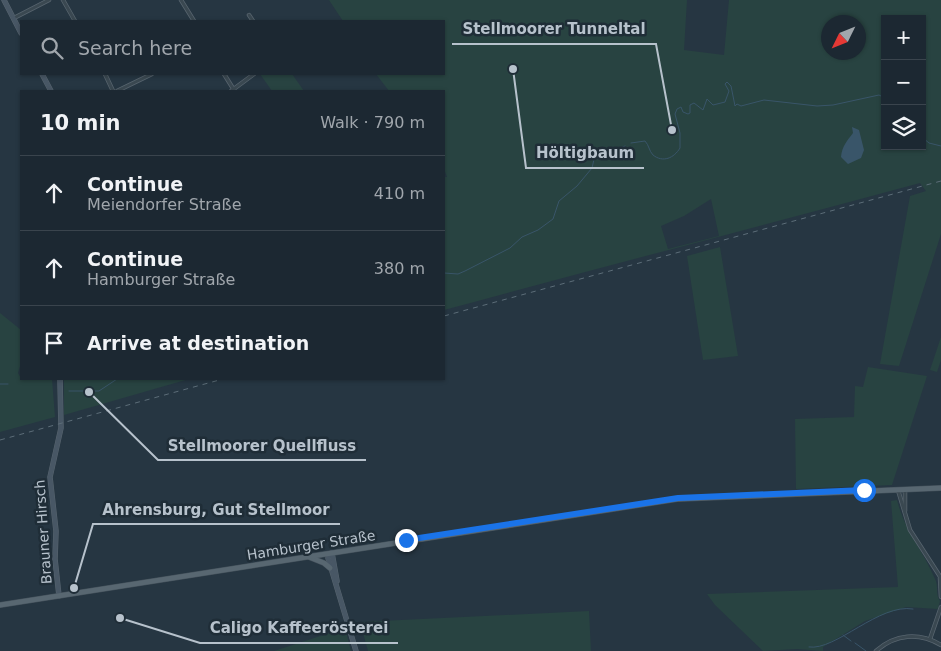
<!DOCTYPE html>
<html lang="en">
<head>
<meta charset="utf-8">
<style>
  body { margin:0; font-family:"DejaVu Sans",sans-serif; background:#25303a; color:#f1f3f6 }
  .controls { position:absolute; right:15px; top:15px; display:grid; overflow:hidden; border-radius:0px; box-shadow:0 1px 4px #0004 }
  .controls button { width:45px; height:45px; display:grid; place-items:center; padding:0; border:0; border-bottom:1px solid #3a444d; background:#1c2832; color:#f1f3f6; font:25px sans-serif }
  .compass { position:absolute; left:821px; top:15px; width:45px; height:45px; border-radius:50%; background:#1c2832; box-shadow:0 1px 4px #0004; rotate:227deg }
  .stop { position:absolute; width:15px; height:15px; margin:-11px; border:4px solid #1a73e8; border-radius:50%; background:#fff }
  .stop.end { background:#1a73e8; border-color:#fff; box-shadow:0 1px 5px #0008 }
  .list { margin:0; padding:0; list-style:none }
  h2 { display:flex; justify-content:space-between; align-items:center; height:65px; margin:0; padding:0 20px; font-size:21px }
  h2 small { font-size:16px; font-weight:400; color:#a0a6ac }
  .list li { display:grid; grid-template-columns:32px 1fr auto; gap:15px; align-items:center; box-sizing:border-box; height:75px; padding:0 20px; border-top:1px solid #3a444d }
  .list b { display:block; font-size:19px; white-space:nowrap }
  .list p { margin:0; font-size:16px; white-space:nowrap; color:#a0a6ac }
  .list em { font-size:16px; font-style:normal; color:#a0a6ac }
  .icon { flex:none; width:28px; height:28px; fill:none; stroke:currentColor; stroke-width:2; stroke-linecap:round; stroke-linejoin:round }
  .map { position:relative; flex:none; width:941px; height:651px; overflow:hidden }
  .search { position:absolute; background:#1c2832; box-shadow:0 1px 4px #0004; left:20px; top:20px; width:425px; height:55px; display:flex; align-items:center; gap:12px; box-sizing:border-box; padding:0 18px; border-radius:0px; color:#a0a6ac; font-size:19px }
  .panel { position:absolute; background:#1c2832; box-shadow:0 1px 4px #0004; left:20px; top:90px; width:425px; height:290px; border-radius:0px }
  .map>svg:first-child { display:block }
</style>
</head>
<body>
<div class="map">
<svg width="941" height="651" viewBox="0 0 941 651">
  <rect width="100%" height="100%" fill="#263642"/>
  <g fill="#284341" fill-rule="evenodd">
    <path d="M329 0H687L684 50 724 55 729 0H941V234L899 366 880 364 910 196 926 191 920 183C761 226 602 267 444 310V177H447L444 169V91H389L376 74H444V21H343ZM885 19H922V146H885ZM828 22H858V52H828ZM711 199 719 236 668 249 661 226 684 216Z"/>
    <polygon points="260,74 292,74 304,91 272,91"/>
    <polygon points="720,247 738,356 703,360 687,256"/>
    <polygon points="0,313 21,330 21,363 18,373 22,380 52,379 55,417 0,432"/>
    <polygon points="941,337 941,360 937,372 930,370"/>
    <polygon points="868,367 927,376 892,485 796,489 795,419 854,417 855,386 863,387"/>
    <polygon points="64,379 189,379 64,415"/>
    <path d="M897 500C905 532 923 550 935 579 939 586 935 594 940 601L938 609 906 607 865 621 823 647V651L797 649 763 651 715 605 707 594 898 587 891 501Z"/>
    <polygon points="589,611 591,651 368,651 360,622"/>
    <polygon points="345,628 351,651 274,651"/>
  </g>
  <path fill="#395569" d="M852 127 859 130 864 150 861 158 848 164 841 157C842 146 847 141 853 133Z"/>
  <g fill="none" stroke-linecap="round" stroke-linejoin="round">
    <g stroke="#395569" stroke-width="1">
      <polyline points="922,137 929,143 941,146"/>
      <path d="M631 143 645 141C649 145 649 151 653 155 663 163 674 158 680 148V133L675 114 677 109 681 107 683 112 688 114 690 113V105L694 103 703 110 707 99 713 105 725 102 729 91 725 84 727 82 731 86 735 106 737 104 741 106 764 100 817 106 833 105 879 95 885 98"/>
      <polyline points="444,273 458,274 465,271 510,248 522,237 538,230 553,219 559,201 577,186 592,168 595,155 602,152 609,154 625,146"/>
      <polyline points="0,384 8,384"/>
      <polyline points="69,391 99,391 117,379"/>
      <polyline points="843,635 851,641"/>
      <polyline points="855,643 866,651"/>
      <path d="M809 647C836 651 879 603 913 609"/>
    </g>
    <g stroke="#58656f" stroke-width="4.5">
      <g id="street">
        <polyline points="63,0 75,21"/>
        <polyline points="181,0 194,21"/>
        <polyline points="249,15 253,21"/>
        <polyline points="14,18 49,0"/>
        <polyline points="105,74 113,91"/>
        <polyline points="224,74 234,90"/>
        <polyline points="117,91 152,74"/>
        <polyline points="231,91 254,74"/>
        <polyline points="898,490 910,530 941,578"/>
        <polyline points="905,490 905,511"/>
        <polyline points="940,578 941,597"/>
        <polyline points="930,639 941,607"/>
        <path d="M876 651C895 634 919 632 941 645"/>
      </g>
    </g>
    <g stroke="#58656f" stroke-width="5.5">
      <g id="secondary">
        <polyline points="4,0 21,33"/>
        <polyline points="42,74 51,91"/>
        <polyline points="332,553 328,558 356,651"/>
        <polyline points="332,553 337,581"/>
        <polyline points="59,596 55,559 56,531 50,477 61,428 60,379"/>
      </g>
    </g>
    <g stroke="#44515b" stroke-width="6">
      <g id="primary">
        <polyline points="309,557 324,563 330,568"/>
        <polyline points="0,605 677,499 941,488"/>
      </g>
    </g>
    <use href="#street" stroke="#3a4851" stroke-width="3"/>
    <use href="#secondary" stroke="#485765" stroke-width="4.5"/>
    <use href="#primary" stroke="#586771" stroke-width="5"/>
    <g stroke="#5c6d78" stroke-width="1" stroke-dasharray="5 5" stroke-linecap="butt">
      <polyline points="444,316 941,181"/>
      <polyline points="0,440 223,379"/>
    </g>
  </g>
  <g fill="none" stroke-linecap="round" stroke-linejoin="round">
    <polyline stroke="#1a73e8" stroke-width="6" points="406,540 678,498 864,490"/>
  </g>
  <g text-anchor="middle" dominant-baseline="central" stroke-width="5" stroke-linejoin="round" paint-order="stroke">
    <g font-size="14" fill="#b7c2cc" stroke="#1f2d37">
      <text transform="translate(43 532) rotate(-94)">Brauner Hirsch</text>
      <text transform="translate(311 545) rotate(-9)">Hamburger Straße</text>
    </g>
  </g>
  <path fill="none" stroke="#b7c2cc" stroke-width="2" d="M672 130L656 44H452M513 69L526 168H644M89 392L158 460H366M74 588L93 524H340M120 618L200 643H398"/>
  <g fill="#b7c2cc" stroke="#1f2d37" stroke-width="2">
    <circle cx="672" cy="130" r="5"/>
    <circle cx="513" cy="69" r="5"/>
    <circle cx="89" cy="392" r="5"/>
    <circle cx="74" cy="588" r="5"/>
    <circle cx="120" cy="618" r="5"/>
  </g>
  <g font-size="15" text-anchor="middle" font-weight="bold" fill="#b7c2cc" stroke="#1f2d37" stroke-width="5" stroke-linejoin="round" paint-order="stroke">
    <text x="554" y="34">Stellmoorer Tunneltal</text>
    <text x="585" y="158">Höltigbaum</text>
    <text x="262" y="451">Stellmoorer Quellfluss</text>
    <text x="216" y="515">Ahrensburg, Gut Stellmoor</text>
    <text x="299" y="633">Caligo Kaffeerösterei</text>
  </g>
</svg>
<div class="controls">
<button>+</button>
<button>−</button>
<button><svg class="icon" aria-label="layers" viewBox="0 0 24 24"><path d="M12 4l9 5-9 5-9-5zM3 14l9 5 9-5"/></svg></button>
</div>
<svg class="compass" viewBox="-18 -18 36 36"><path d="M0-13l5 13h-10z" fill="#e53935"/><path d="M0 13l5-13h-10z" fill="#a0a6ac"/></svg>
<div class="stop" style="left:864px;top:490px"></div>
<div class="stop end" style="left:406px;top:540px"></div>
<div class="search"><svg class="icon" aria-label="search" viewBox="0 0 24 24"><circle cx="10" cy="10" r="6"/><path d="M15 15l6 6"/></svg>Search here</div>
<section class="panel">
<h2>10 min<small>Walk · 790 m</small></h2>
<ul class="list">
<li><svg class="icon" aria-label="ahead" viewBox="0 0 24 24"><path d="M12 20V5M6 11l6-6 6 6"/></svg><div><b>Continue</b><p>Meiendorfer Straße</p></div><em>410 m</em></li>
<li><svg class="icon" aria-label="ahead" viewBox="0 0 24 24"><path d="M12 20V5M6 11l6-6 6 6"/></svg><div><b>Continue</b><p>Hamburger Straße</p></div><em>380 m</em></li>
<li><svg class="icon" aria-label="arrive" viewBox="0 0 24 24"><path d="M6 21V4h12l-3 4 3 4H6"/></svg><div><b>Arrive at destination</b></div></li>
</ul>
</section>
</div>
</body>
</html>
